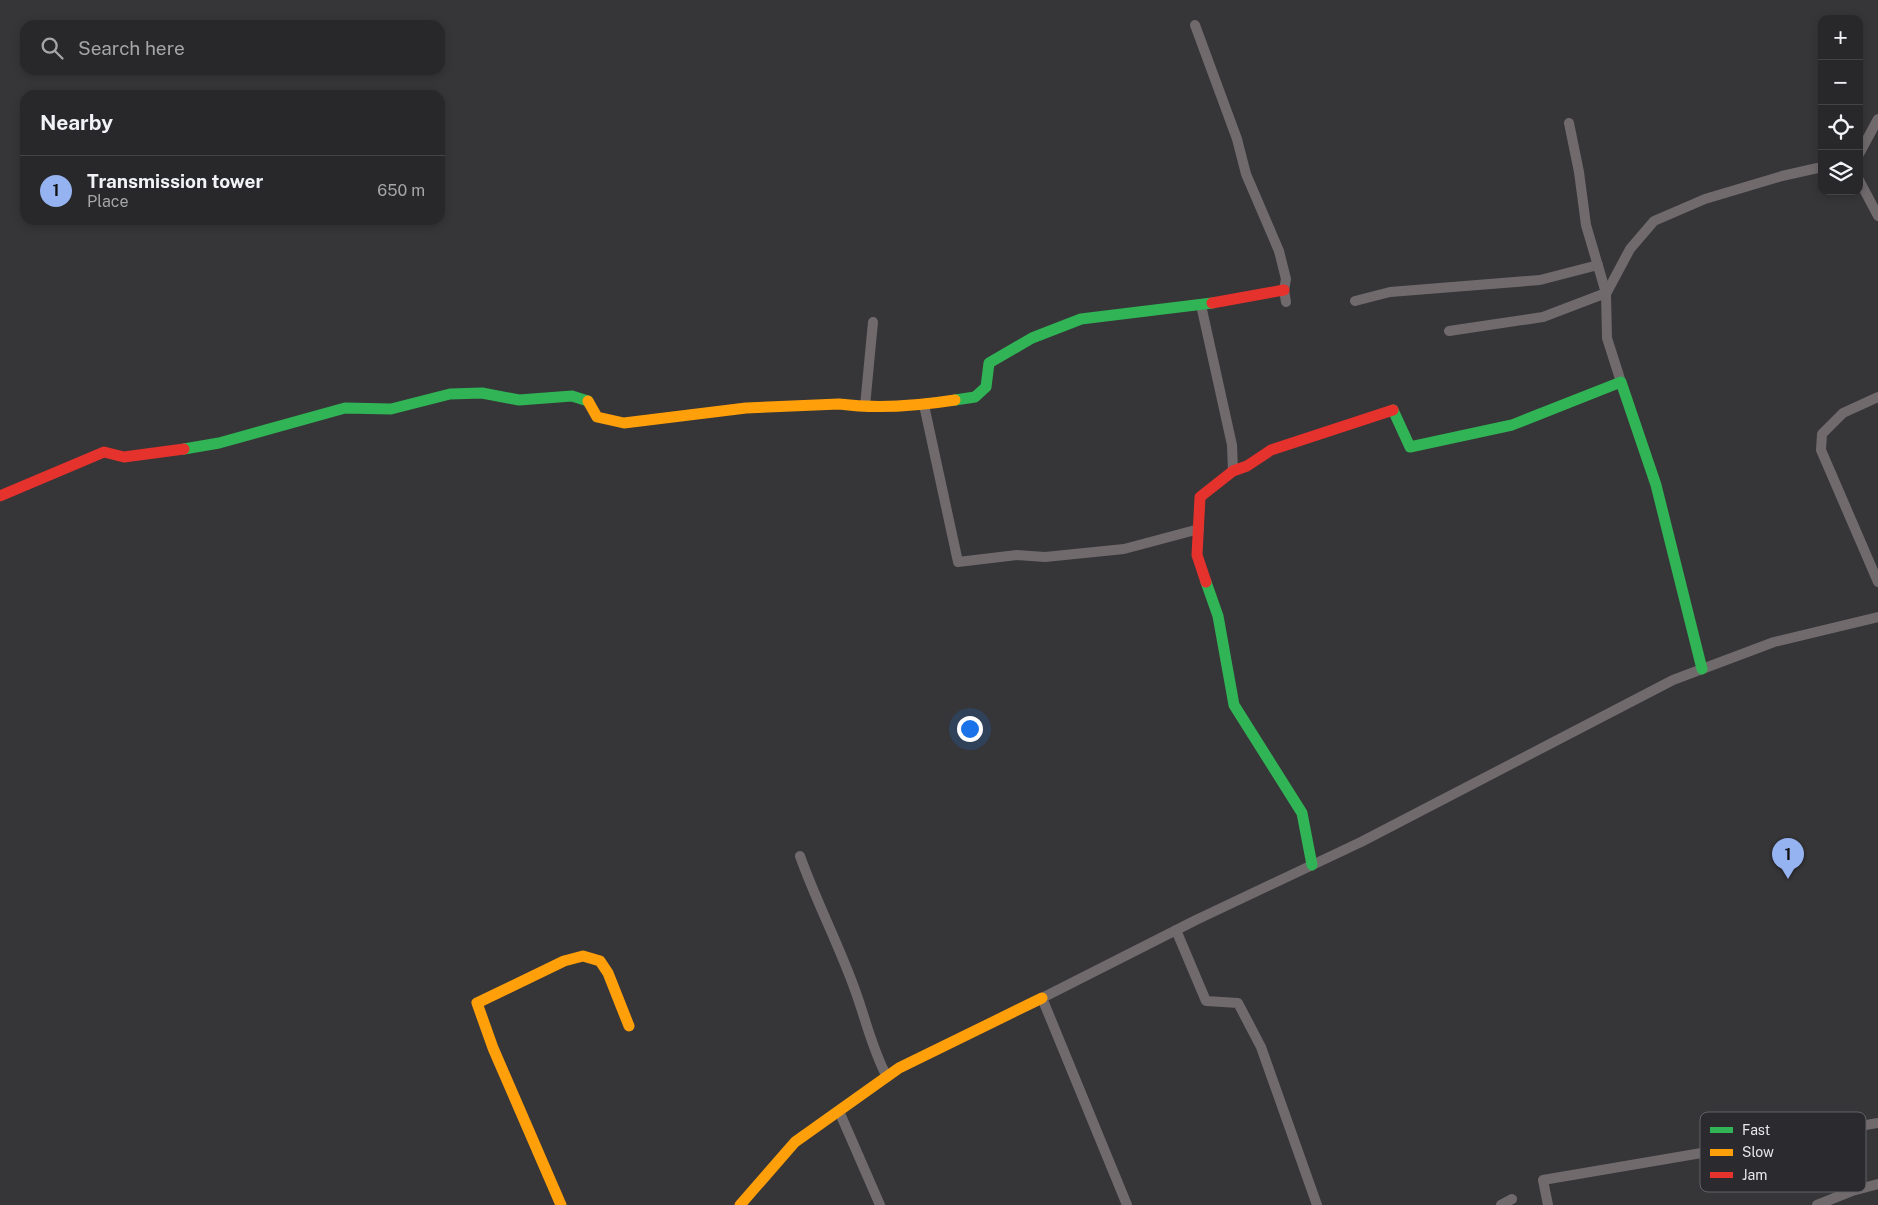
<!DOCTYPE html>
<html lang="en">
<head>
<meta charset="utf-8">
<style>
  body { margin:0; font-family:"Public Sans",sans-serif; background:#343436; color:#f1f3f6 }
  .controls { position:absolute; right:15px; top:15px; display:grid; overflow:hidden; border-radius:10px; box-shadow:0 2px 8px #0003 }
  .controls button { width:45px; height:45px; display:grid; place-items:center; padding:0; border:0; border-bottom:1px solid #444447; background:#28282a; color:#f1f3f6; font:25px sans-serif }
  .you { position:absolute; left:969px; top:728px; width:18px; height:18px; margin:-12px; border:4px solid #fff; border-radius:50%; background:#1a73e8; box-shadow:0 0 0 8px #1a73e833 }
  .badge { display:grid; place-items:center; width:32px; height:32px; border-radius:50%; background:#95b2f1; color:#111; font-size:16px; font-weight:700 }
  .pin { position:absolute; translate:-50% -41px; filter:drop-shadow(0 1px 2px #0008) }
  .pin::after { content:''; position:absolute; top:26px; width:18px; height:15px; background:inherit; clip-path:polygon(0 0,100% 0,50% 100%) }
  .list { margin:0; padding:0; list-style:none }
  h2 { display:flex; justify-content:space-between; align-items:center; height:65px; margin:0; padding:0 20px; font-size:21px }
  h2 small { font-size:16px; font-weight:400; color:#a5a6a8 }
  .list li { display:grid; grid-template-columns:32px 1fr auto; gap:15px; align-items:center; box-sizing:border-box; height:70px; padding:0 20px; border-top:1px solid #444447 }
  .list b { display:block; font-size:19px; white-space:nowrap }
  .list p { margin:0; font-size:16px; white-space:nowrap; color:#a5a6a8 }
  .list em { font-size:16px; font-style:normal; color:#a5a6a8 }
  .icon { flex:none; width:28px; height:28px; fill:none; stroke:currentColor; stroke-width:2; stroke-linecap:round; stroke-linejoin:round }
  .map { position:relative; flex:none; width:1878px; height:1205px; overflow:hidden }
  .search { position:absolute; background:#28282a; box-shadow:0 2px 8px #0003; left:20px; top:20px; width:425px; height:55px; display:flex; align-items:center; gap:12px; box-sizing:border-box; padding:0 18px; border-radius:15px; color:#a5a6a8; font-size:19px }
  .panel { position:absolute; background:#28282a; box-shadow:0 2px 8px #0003; left:20px; top:90px; width:425px; height:135px; border-radius:15px }
  .map>svg:first-child { display:block }
</style>
</head>
<body>
<div class="map">
<svg width="1878" height="1205" viewBox="0 0 1878 1205">
  <rect width="100%" height="100%" fill="#363538"/>
  <g fill="none" stroke-linecap="round" stroke-linejoin="round">
    <g stroke="#706a6c" stroke-width="10">
      <polyline points="1195,25 1237,139 1246,174 1279,251 1286,279 1284,290 1286,302"/>
      <polyline points="1859,154 1878,119"/>
      <polyline points="1859,180 1878,216"/>
      <polyline points="1355,301 1390,292 1540,280 1598,265"/>
      <polyline points="1201,305 1232,445 1233,471"/>
      <polyline points="1449,331 1543,317 1606,293 1586,225 1579,172 1569,123"/>
      <polyline points="1621,382 1607,338 1606,294 1630,249 1654,221 1705,199 1782,176 1822,167"/>
      <polyline points="1878,397 1843,413 1822,434 1821,450 1878,582"/>
      <polyline points="924,405 958,562 1017,555 1045,557 1124,549 1199,529"/>
      <polyline points="865,406 873,322"/>
      <path d="M800 856C816 901 839 945 855 990 866 1020 872 1049 887 1077"/>
      <polyline points="1176,930 1206,1001 1238,1003 1261,1047 1317,1205"/>
      <polyline points="839,1111 880,1205"/>
      <polyline points="1127,1205 1042,998 1196,920 1361,842 1673,680 1774,642 1878,617"/>
      <polyline points="1501,1205 1512,1199"/>
      <polyline points="1548,1205 1543,1180 1878,1123"/>
      <polyline points="1817,1205 1852,1191 1878,1184"/>
    </g>
    <g stroke="#30b455" stroke-width="11">
      <polyline points="955,400 975,397 986,387 989,363 1032,338 1081,319 1212,303"/>
      <polyline points="1393,410 1410,447 1512,425 1621,382 1656,485 1702,669"/>
      <polyline points="184,449 219,443 345,408 391,409 450,394 482,393 519,400 572,396 588,401"/>
      <polyline points="1206,582 1218,616 1234,705 1302,813 1312,865"/>
    </g>
    <g stroke="#ff9f0a" stroke-width="11">
      <path d="M588 401 597 417 624 423 746 408 839 404C877 409 917 406 955 400"/>
      <polyline points="561,1205 493,1048 477,1003 564,961 583,956 600,961 608,973 629,1026"/>
      <polyline points="740,1205 795,1142 899,1068 1042,998"/>
    </g>
    <g stroke="#e5322d" stroke-width="11">
      <polyline points="1212,303 1284,290"/>
      <polyline points="0,496 104,452 124,457 184,449"/>
      <polyline points="1206,582 1197,555 1200,497 1233,471 1247,466 1271,450 1393,410"/>
    </g>
  </g>
  <rect x="1700" y="1112" width="166" height="80" rx="8" fill="#2b2a2f" stroke="#636267" stroke-width="1"/>
  <rect x="1710" y="1127" width="23" height="6" fill="#30b455"/>
  <rect x="1710" y="1149" width="23" height="7" fill="#ff9f0a"/>
  <rect x="1710" y="1172" width="23" height="6" fill="#e5322d"/>
  <g font-size="14" fill="#e7e6ea">
    <text x="1742" y="1135">Fast</text>
    <text x="1742" y="1157">Slow</text>
    <text x="1742" y="1180">Jam</text>
  </g>
</svg>
<div class="controls">
<button>+</button>
<button>−</button>
<button><svg class="icon" aria-label="locate" viewBox="0 0 24 24"><circle cx="12" cy="12" r="6"/><path d="M12 2v4M12 18v4M2 12h4M18 12h4"/></svg></button>
<button><svg class="icon" aria-label="layers" viewBox="0 0 24 24"><path d="M12 4l9 5-9 5-9-5zM3 14l9 5 9-5"/></svg></button>
</div>
<div class="you"></div>
<div class="pin badge" style="left:1788px;top:879px">1</div>
<div class="search"><svg class="icon" aria-label="search" viewBox="0 0 24 24"><circle cx="10" cy="10" r="6"/><path d="M15 15l6 6"/></svg>Search here</div>
<section class="panel">
<h2>Nearby<small></small></h2>
<ul class="list">
<li><span class="badge">1</span><div><b>Transmission tower</b><p>Place</p></div><em>650 m</em></li>
</ul>
</section>
</div>
</body>
</html>
